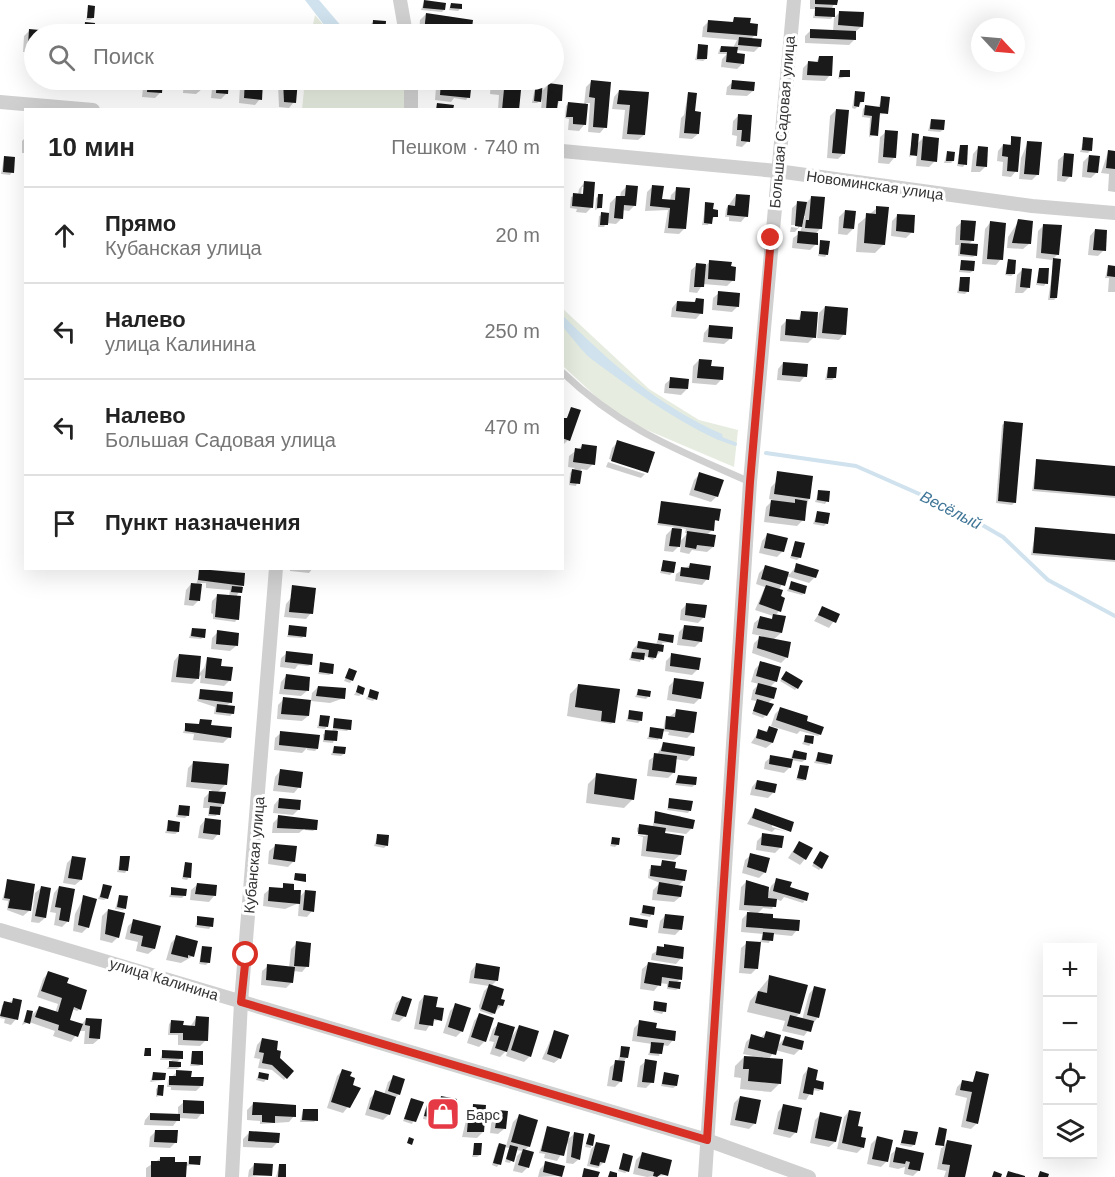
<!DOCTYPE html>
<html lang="ru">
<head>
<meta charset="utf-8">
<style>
  body { margin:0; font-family:Helvetica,sans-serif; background:#f6f6f6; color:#222 }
  .controls { position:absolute; right:18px; bottom:18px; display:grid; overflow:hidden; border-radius:0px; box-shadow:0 6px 24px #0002 }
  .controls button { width:54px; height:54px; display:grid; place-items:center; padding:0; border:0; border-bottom:2px solid #e0e0e0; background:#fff; color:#222; font:30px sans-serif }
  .compass { position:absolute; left:971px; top:18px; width:54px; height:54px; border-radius:50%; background:#fff; box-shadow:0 6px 24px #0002; rotate:116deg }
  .stop { position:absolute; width:18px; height:18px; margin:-14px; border:4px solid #d93025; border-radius:50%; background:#fff }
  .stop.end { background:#d93025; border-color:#fff; box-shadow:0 2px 6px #0008 }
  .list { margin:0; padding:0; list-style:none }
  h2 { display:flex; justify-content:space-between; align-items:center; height:78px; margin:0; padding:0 24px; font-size:26px }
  h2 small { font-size:20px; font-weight:400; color:#767676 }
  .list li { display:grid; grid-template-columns:39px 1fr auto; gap:18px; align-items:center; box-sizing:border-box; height:96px; padding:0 24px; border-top:2px solid #e0e0e0 }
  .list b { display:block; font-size:22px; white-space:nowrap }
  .list p { margin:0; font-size:20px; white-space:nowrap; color:#767676 }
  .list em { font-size:20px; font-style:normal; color:#767676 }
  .icon { flex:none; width:33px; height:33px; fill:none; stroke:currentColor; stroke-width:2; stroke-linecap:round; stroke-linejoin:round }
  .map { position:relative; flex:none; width:1115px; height:1177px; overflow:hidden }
  .search { position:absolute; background:#fff; box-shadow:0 6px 24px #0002; left:24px; top:24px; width:540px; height:66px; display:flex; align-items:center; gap:15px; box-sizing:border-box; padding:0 21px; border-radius:33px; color:#767676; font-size:22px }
  .panel { position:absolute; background:#fff; box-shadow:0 6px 24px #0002; left:24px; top:108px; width:540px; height:462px; border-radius:0px }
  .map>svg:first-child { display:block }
</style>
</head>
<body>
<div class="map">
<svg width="1115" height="1177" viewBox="0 0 1115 1177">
  <rect width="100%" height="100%" fill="#fff"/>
  <g fill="#e6ecdf">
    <polygon points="315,15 331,34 311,34"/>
    <polygon points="305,80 408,80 406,109 302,110"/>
    <polygon points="562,308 649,389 699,420 738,430 734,467 640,427 605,405 563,366"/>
  </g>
  <g fill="#cfe2ee">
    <polygon points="305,0 319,0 348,34 331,34"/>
    <path d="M562 315C611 363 659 407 722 434L723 438 718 440C671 418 632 389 590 358 583 352 570 335 563 327Z"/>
  </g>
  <g fill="#0003" fill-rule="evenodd">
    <polygon points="810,0 836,0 831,10 833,16 831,19 813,18 815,9 810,9"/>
    <polygon points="424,2 444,10 442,12 421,10"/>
    <polygon points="451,4 461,8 458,11 449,10"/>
    <polygon points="89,7 93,18 90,20 86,20"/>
    <polygon points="840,12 862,26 855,32 855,39 849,45 805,43 805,36 811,30 833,31 834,18"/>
    <polygon points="426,14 452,17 452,19 471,27 468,29 451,28 450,34 419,34 420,20"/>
    <polygon points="734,18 749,23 755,35 751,39 760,46 754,52 736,50 743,63 737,69 721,67 722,59 727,54 718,54 719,50 721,47 733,48 737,40 702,37 703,27 709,21 732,23"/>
    <polygon points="373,22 384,22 384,34 367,34 367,28"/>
    <polygon points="85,24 93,24 93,34 82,34"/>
    <polygon points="30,30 39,31 38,34 34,34 34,49 32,52 23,52 24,36"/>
    <polygon points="699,45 706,59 703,61 695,60"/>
    <polygon points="819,57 830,75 825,81 802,80 803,68 808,63 816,63"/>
    <polygon points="840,71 848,76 838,79"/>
    <polygon points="73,80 89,80 84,84 73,83"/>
    <polygon points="144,80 162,80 161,92 155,98 142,97"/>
    <polygon points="184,80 203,80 202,89 196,94 183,93"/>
    <polygon points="213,80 228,80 227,93 221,99 211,98"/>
    <polygon points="282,80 296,80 294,102 289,108 279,107 278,84"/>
    <polygon points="431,80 470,80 468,97 466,100 454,98 451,102 435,100 436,87"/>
    <polygon points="491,80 520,80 518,110 498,110 499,95 490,94"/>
    <polygon points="246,81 260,99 255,105 239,103 240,87"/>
    <polygon points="536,82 540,93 548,85 560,100 555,110 541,110 542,99 537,103 532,103"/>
    <polygon points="591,82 605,127 600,133 588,132 590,103 586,103 584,125 579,131 568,130 569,119 565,118 566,106 568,104 584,105 586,87"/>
    <polygon points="733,82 753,91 747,96 726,95 727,87"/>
    <polygon points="619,91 647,94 644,135 638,140 622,139 625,110 612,109 614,97"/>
    <polygon points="855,92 863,101 855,109 852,108"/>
    <polygon points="688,93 698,134 692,139 679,138 681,118 684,115"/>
    <polygon points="882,98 887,113 878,115 876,135 869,137 870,118 862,117 863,109 865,107 878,108"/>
    <polygon points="836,110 844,153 838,159 827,158 830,116"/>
    <polygon points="739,115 748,141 742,147 736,146 737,136 732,135 733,121"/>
    <polygon points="931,120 943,130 940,132 928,131"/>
    <polygon points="886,132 894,158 889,164 878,163 880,137"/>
    <polygon points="913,135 916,145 923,138 935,161 929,167 916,166 917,154 909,157"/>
    <polygon points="26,137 26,153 22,153 22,141"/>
    <polygon points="1012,138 1016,171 1011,177 1002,176 1003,162 997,161 998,151 1003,145 1009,146"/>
    <polygon points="1084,139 1091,150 1088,153 1080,152"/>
    <polygon points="1028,142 1038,174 1032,180 1019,179 1021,158"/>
    <polygon points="960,146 965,164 963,167 957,166"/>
    <polygon points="978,148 985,167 980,172 971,172 973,154"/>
    <polygon points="1108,152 1115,152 1115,192 1108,191 1109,174 1101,173"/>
    <polygon points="947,153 953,161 951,163 944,163"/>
    <polygon points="1064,155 1070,176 1065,182 1057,181 1058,160"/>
    <polygon points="1089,156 1097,172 1091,178 1082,177 1083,162"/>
    <polygon points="4,158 12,172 10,175 1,174"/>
    <path d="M584 183 591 208 586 213 576 212 577 209 570 208 571 197 578 195 579 189ZM582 187H585L584 195H581Z"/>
    <polygon points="627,186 635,205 629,211 622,210 622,218 616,224 606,223 604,227 598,227 599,216 609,214 610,203 616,197 620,197 621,192"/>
    <polygon points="653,186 661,200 670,201 671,195 677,189 685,228 679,234 664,233 668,210 645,211 647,192"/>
    <polygon points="736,195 746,216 741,222 729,221 729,217 725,217 726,209"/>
    <polygon points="599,196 600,208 595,210 596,198"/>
    <polygon points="812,197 821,228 815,234 816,244 810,250 792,248 793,238 800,233 805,216 803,216 800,226 795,232 790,232 791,227 798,228 798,225 791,225 792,208 798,203 806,203"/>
    <polygon points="706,204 716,216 711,219 708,225 702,225"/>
    <polygon points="877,208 884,244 875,253 856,252 858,224"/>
    <polygon points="845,211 853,229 847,235 838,234 839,217"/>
    <polygon points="898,215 912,232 906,238 891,236 892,221"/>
    <polygon points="1019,221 1029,244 1023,249 1007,248 1008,237"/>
    <polygon points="962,222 973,240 968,245 976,255 973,257 958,256 959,245 955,245 956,227"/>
    <polygon points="990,223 1001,259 996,265 982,264 985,229"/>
    <polygon points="1044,225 1058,254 1052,260 1036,258 1038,231"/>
    <polygon points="1095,230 1104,250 1098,256 1088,255 1090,236"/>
    <polygon points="821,242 827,254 825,257 818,256"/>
    <polygon points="1008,260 1014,274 1011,276 1005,275"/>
    <polygon points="1054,260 1056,298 1054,300 1048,300"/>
    <polygon points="962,261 973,271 970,273 959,272"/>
    <polygon points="710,262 733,280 727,286 703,284 697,293 689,292 691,270 697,265 706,265"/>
    <polygon points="1108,267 1115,268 1115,292 1108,292 1109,278 1105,278"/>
    <polygon points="1039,269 1046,283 1044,286 1036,285"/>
    <polygon points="1022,270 1029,287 1023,293 1015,293 1017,275"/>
    <polygon points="961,278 967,292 965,294 957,293"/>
    <polygon points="719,293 738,306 732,312 712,310 713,298"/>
    <polygon points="696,300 701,313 696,319 671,317 672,308 677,302 692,304"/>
    <polygon points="825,307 844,334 839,340 817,338 819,313"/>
    <polygon points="801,313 814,337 808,343 780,341 781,326 787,320 798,321"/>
    <polygon points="709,327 730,339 724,344 703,342 704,333"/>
    <polygon points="699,360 722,379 716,385 692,383 693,366"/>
    <polygon points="783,363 805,376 800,382 777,380 778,369"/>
    <polygon points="828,368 834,378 832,380 825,380"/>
    <polygon points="671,379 687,389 681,395 664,393 665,384"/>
    <polygon points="572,409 568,440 563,445 562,419 566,419"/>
    <polygon points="1005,423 1015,502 1012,505 996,503 1002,425"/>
    <polygon points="618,442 653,453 646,473 646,471 609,459 612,448"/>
    <polygon points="582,446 593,464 587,470 581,469 576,486 569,485 570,473 575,468 568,467 569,456"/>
    <polygon points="1037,461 1115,467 1115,498 1032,491"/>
    <polygon points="608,462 645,474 641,478 606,467"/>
    <polygon points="778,473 809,498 803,520 797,526 764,522 766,507 773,500 769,499 771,487 776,482"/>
    <polygon points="700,474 717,496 711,502 689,495 694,480"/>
    <polygon points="819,491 827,501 825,504 815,502"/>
    <path d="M662 502 717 520 713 522 712 530 706 536 713 547 707 552 692 550 689 554 680 552 681 544 673 552 664 551 666 535 674 527 657 525ZM681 528 686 529 685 533H688L679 542Z"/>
    <polygon points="817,513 827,523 824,526 813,524"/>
    <polygon points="1036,529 1115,535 1115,562 1031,555"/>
    <polygon points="767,535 783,551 777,557 759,553 762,541"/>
    <polygon points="795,543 800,557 797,560 790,558"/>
    <polygon points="663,562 673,572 670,575 660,573"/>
    <polygon points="690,565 707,579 702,585 675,581 676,574"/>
    <polygon points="797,565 815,577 809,583 786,576 779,590 779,611 775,616 781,633 773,640 787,657 781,663 752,653 754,643 762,636 752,634 754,623 760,618 771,620 773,616 755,610 765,587 756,584 759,573 765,567 790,574"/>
    <polygon points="290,568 313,568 309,573 290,571"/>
    <polygon points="200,570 243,585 236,597 237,619 235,622 213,619 213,614 211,613 212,601 218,595 229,596 230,590 206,588 206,583 201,583 199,600 193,606 184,605 186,590 191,584 196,585"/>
    <polygon points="791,583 804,593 802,595 787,591"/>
    <polygon points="293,587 311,613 306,619 284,617 286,604 291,598"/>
    <polygon points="687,604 704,617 698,623 680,620 681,610"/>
    <polygon points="823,608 838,615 829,628 814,621"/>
    <polygon points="685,626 701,641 695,647 677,645 679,632"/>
    <polygon points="290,627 304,636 302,638 287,637"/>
    <polygon points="192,629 204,637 201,639 189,638"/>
    <polygon points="218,632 236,646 230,651 211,649 212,638"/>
    <polygon points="659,635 672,642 662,643 661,651 653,660 643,655 640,662 629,660 633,649 639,643 656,645"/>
    <polygon points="287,653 311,664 308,666 298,665 295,669 280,667 281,658"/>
    <polygon points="179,655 198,675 204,668 207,659 220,667 230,680 224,686 200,683 201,675 192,684 171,682 174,661"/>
    <polygon points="672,655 698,669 692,675 665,671 666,661"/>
    <polygon points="761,663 776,681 770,687 773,698 767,704 772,705 770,711 763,718 752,714 757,701 751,700 753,690 759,684 751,682 755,669"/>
    <polygon points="321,664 332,673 329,675 318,674"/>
    <polygon points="350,669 352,680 350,683 344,681"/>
    <polygon points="784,675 797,688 795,690 780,681"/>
    <polygon points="286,676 307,691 301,696 279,694 281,682"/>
    <polygon points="675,680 700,698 694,704 667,700 669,686"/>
    <polygon points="579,685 614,722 611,724 567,716 570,694"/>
    <polygon points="318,687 344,698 330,703 311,701 312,693"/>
    <polygon points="359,687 362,694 359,696 354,695"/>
    <polygon points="201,690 231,702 226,706 233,713 230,716 214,714 215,707 197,701"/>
    <polygon points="371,691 375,699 373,701 366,699"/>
    <polygon points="638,691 648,697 646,699 635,697"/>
    <polygon points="284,699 308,716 302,721 277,719 278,705"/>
    <polygon points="780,709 805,722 820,734 818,736 800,731 797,734 771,726 775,714"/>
    <polygon points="677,711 693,732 687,738 668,735 669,732 662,731 658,740 647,739 651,729 663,731 665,720"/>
    <polygon points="630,712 640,721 638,723 626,721"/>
    <polygon points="320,717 327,726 325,729 317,728"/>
    <polygon points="335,720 349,729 347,731 337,730 333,743 323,742 323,734 332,732"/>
    <polygon points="201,721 210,727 229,737 223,743 193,740 194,734 183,733 186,724 199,726"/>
    <polygon points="769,728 772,743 766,748 751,743 759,731 764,733"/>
    <polygon points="281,733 317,749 315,751 307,750 307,748 302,753 274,750 275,738"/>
    <polygon points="806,736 811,743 809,746 802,744"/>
    <polygon points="663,744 693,755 687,761 675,759 673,773 668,778 647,776 649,760 657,755"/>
    <polygon points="334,747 344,754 341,756 331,755"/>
    <polygon points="794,751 805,760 802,762 791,760 790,767 784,773 764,769 765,762 771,757 791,760 792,754"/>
    <polygon points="818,754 830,763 827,765 814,763"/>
    <polygon points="194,762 225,785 217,793 223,804 216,816 208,816 209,808 203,808 204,798 212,790 186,787 188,768"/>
    <polygon points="800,766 805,779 803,781 796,780"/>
    <polygon points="280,771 299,787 294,793 273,791 275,777"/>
    <polygon points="597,775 633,799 624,808 586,803 588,784"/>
    <polygon points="678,776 695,785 692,787 675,785"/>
    <polygon points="757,781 773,793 768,798 750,795 752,787"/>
    <polygon points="279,799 299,809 293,815 273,813 274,805"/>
    <polygon points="670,800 690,810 688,813 667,810"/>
    <polygon points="179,806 188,815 185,818 176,817"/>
    <polygon points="755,810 772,824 772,827 788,832 775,829 772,832 747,824"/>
    <polygon points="656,813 681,816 680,819 692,828 686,834 664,831 663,835 680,855 674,860 641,856 643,837 636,835 645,836 648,834 637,832 637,828 640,826 652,828"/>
    <polygon points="279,817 316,829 313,831 305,830 305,828 299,833 272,833 273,823"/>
    <polygon points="205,820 218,834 213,840 198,838 200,826"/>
    <polygon points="169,822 178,832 175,834 165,833"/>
    <polygon points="378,835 387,845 384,848 374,846"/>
    <polygon points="763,835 781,847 775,853 756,850 757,841"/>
    <polygon points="613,838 618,844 615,847 610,846"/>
    <polygon points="799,842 805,859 800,865 788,858"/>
    <polygon points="275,846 294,861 288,867 268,864 269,851"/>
    <polygon points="751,855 765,872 759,878 742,873 745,860"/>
    <polygon points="818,855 821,868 819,870 812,866"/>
    <polygon points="121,857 127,870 125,873 117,872"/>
    <polygon points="72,858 81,880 75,885 63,883 67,863"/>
    <polygon points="662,862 684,880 677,887 680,897 674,902 652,900 653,890 660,883 648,878 649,869 659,868"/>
    <polygon points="185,864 189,877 187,880 182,879"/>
    <polygon points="777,880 787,893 805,900 803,903 784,897 781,901 776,899 772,909 763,908 757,914 797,930 792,936 772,934 769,943 760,942 763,934 741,932 742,919 750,911 739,910 741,887 746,882 768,896 771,886"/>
    <polygon points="8,881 29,911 23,916 7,910 8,901 2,900"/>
    <polygon points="293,882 292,891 299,898 305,891 312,911 307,917 298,916 299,903 285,909 263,906 264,894 270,889 281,890 284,884 292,885 293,882 302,883"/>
    <polygon points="197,885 214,896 209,902 190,900 191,890"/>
    <polygon points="104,886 107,898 104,900 98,899"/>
    <polygon points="59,887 68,921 62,927 54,925 56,913 50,912 54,893"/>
    <polygon points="41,888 45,918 39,923 31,922 35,893"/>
    <polygon points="172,889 184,896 182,898 169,897"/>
    <polygon points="119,896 125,908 123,910 115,909"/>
    <polygon points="84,897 88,927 82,933 73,931 75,914"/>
    <polygon points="643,907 652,914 650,917 640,915"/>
    <polygon points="108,910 118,937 112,943 100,940 102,916"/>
    <polygon points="666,915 681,929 675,935 658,933 660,921"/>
    <polygon points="198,918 211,926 209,929 195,927"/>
    <polygon points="134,921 154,949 148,954 136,951 138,942 125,939 128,926"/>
    <polygon points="177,937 193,956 181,963 166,960 171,943"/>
    <polygon points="297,943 307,966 302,972 293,971 292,982 286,988 261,985 262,971 268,966 289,968 291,949"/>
    <polygon points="747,943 757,968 751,974 739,973 741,948"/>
    <polygon points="665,946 681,958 676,964 651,960 652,954"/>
    <polygon points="202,947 209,962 206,965 199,964"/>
    <polygon points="648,964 680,979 676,983 679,988 676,990 667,989 667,984 660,983 654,991 640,989 642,969"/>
    <polygon points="476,965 497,980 491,986 501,1006 492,1015 480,1011 479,1006 484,991 489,986 469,983 471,971"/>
    <polygon points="48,973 65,984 80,1009 77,1011 72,1009 68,1021 81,1025 86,1019 99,1039 93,1044 84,1044 85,1031 79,1031 71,1042 53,1036 55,1031 29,1022 22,1025 27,1012 30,1017 39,1008 55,1013 58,1004 37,997 43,979"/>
    <polygon points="770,977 806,986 799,1014 795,1018 802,1020 809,994 814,988 818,1017 804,1036 782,1031 785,1021 747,1012 750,1001"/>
    <polygon points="424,996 440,1020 432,1021 426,1031 414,1029 419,1002"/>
    <polygon points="402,998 410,1000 404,1017 399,1022 391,1020 396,1003"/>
    <polygon points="14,1000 16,1019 11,1025 4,1023 5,1019 0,1018 2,1005"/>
    <polygon points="654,1003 664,1011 662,1014 654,1012"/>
    <polygon points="456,1005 462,1031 456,1037 443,1033 450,1011"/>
    <polygon points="479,1015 485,1041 479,1047 467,1043 474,1021"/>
    <polygon points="196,1018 206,1040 200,1046 178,1045 178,1035 168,1035 169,1024 171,1022 190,1027"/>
    <polygon points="640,1022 673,1040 668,1046 662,1045 659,1056 648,1055 652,1044 632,1041 634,1028"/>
    <polygon points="499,1024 509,1041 519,1026 530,1056 524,1062 506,1056 508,1049 500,1057 490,1054 494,1042 489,1041 493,1029"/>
    <polygon points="554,1032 560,1058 554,1063 542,1059"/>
    <polygon points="766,1033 776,1047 785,1038 800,1049 794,1055 775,1050 769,1059 780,1083 771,1092 740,1089 741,1078 734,1077 735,1066 744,1057 753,1056 743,1054 746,1042 752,1036 760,1038"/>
    <polygon points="262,1039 277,1063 292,1071 284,1080 272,1070 258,1068 260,1059 254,1058 257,1045"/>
    <polygon points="622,1047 627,1057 624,1061 621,1081 615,1087 607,1086 610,1067 618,1061"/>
    <polygon points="163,1051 181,1058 176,1063 180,1067 177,1069 167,1069 172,1060 160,1060"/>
    <polygon points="192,1052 201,1064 199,1066 190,1066"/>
    <polygon points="646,1061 652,1082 646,1088 637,1087 640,1066"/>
    <polygon points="808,1069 821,1089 819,1091 812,1090 806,1100 798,1099 803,1075"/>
    <polygon points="342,1071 351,1086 359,1089 356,1097 343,1113 327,1108 337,1076"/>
    <polygon points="177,1072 190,1078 202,1085 196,1091 171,1090 171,1087 167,1087 168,1080"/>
    <polygon points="976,1073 977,1123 971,1129 961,1127 967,1098 955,1095 957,1087 962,1082 972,1083"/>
    <polygon points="153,1074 164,1080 150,1082"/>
    <polygon points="259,1074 266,1079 264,1082 256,1080"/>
    <polygon points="664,1074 676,1086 673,1088 661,1086"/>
    <polygon points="394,1077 399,1094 393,1100 389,1114 383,1120 365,1115 370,1098 376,1092 384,1095 388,1082"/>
    <polygon points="159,1086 162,1095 156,1097 156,1089"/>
    <polygon points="442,1097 452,1121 446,1127 432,1124 433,1121 423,1119 425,1109 427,1107 435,1108"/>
    <polygon points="740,1097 755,1123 749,1129 730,1125 734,1103"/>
    <polygon points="411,1099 417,1112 412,1124 403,1121"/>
    <polygon points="184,1102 202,1113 197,1119 179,1118 173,1126 144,1125 145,1120 150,1114 178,1115 178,1107"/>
    <polygon points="253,1104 294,1116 289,1122 260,1124 260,1121 247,1120 247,1110"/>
    <polygon points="474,1106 483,1132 477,1138 462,1137 468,1112"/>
    <polygon points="783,1106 796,1132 790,1138 773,1134 778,1112"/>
    <polygon points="303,1110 316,1120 314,1122 300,1122"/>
    <polygon points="498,1111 504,1129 498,1134 490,1133 492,1117"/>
    <polygon points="849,1111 863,1147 857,1153 837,1149 844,1117"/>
    <polygon points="821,1114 835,1142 829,1147 810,1143 815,1120"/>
    <polygon points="519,1116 529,1146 524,1151 528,1167 522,1173 513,1171 517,1156 522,1151 516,1150 510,1163 505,1162 509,1148 504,1147 499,1164 497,1167 492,1165 497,1147 499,1144 506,1146 513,1122"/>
    <polygon points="547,1128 566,1141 574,1134 579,1159 573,1164 566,1163 568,1143 557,1161 544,1158 545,1154 539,1153"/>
    <polygon points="156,1131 176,1142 170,1148 149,1147 150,1137"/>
    <polygon points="905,1131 914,1145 911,1147 900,1145"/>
    <polygon points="249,1133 278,1142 272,1148 243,1147 243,1139"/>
    <polygon points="589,1135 593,1136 591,1148 585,1147"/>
    <polygon points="877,1138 887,1161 881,1167 867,1164 871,1144"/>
    <polygon points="947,1142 964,1177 944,1177 946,1171 937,1169 941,1148 936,1147 942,1148"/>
    <polygon points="475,1144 480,1155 477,1157 472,1157"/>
    <polygon points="596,1144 604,1162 598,1168 587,1166 591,1149"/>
    <polygon points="897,1149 919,1170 913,1176 904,1174 905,1167 898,1169 889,1167 891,1154"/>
    <polygon points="642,1154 667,1175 647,1177 633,1174 636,1160"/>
    <polygon points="624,1155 628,1171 625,1173 618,1171"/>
    <polygon points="190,1157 199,1164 185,1166 185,1177 146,1177 146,1168 161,1158 173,1163 187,1164"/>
    <polygon points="546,1163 561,1176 538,1177 540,1169"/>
    <polygon points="254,1165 271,1175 248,1177 249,1170"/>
    <polygon points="279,1166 284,1177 276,1177"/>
  </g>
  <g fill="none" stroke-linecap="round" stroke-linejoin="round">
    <g stroke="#cfe2ee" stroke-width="4">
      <polyline points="719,438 735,444"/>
      <polyline points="766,453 856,466 958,511 1003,537 1048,580 1115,616"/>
    </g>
  </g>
  <g fill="#1a1a1a">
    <polygon points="424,0 446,3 445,10 423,8"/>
    <polygon points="815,0 838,0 837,5 815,4"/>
    <polygon points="451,3 462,4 462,9 450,8"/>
    <polygon points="88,5 95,6 94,18 87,18"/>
    <polygon points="815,7 835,8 835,17 815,16"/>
    <polygon points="839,11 864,12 863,27 838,25"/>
    <polygon points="426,13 473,20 472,28 453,26 452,34 421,34 424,33"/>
    <polygon points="734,17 751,18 750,23 758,24 757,36 707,32 708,20 733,22"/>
    <polygon points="373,20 386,21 385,34 372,34"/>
    <polygon points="85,22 95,23 94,34 84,34"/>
    <polygon points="29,29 40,30 40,34 34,34 34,47 28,46"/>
    <polygon points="810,29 856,31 856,40 810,38"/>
    <polygon points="739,37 762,39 761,47 738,45"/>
    <polygon points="698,44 708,45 707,59 697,59"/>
    <polygon points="721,46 738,47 737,53 745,54 744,64 726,62 727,52 720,52"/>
    <polygon points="819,56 833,56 832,76 807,75 808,61 818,62"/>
    <polygon points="840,70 850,70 850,77 839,77"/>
    <polygon points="148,80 163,80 162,93 147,92"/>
    <polygon points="189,80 204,80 204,89 188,88"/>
    <polygon points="217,80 229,80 228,94 216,93"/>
    <polygon points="245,80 263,81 262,100 244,98"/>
    <polygon points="283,80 298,80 296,103 284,102"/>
    <polygon points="438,80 472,80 470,98 440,95 441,81"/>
    <polygon points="495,80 522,80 519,110 502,110 504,89 495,89"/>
    <polygon points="591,80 611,82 607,128 593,127 595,98 589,97"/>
    <polygon points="732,80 755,82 754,91 731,89"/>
    <polygon points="536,81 543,81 541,102 534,101"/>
    <polygon points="548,83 563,85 562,101 558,101 557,110 546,110"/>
    <polygon points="619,90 649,92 645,135 627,134 630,105 617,104"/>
    <polygon points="855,91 865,92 864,102 860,102 859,107 854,106"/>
    <polygon points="688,92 697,93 695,111 701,112 699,134 684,133"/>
    <polygon points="881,96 890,97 888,114 880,113 878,136 870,135 872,116 864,115 865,105 880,107"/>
    <polygon points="568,102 588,104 586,125 573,124 573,117 566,117"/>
    <polygon points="437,103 454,105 453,110 436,110"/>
    <polygon points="836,109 849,110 845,154 832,153"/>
    <polygon points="738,114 752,115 750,142 741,141 742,130 737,130"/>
    <polygon points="931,119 945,120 944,130 930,129"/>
    <polygon points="885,130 898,131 896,158 883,157"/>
    <polygon points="912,133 919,134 917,156 910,155"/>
    <polygon points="923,136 939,138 937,162 921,160"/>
    <polygon points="1011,136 1021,137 1018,172 1007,171 1008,157 1002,156 1003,144 1011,145"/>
    <polygon points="1083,137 1093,138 1092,151 1082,150"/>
    <polygon points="1027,141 1042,142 1039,175 1024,174"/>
    <polygon points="960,145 968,145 967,165 958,164"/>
    <polygon points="978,146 988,147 987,167 976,166"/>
    <polygon points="1108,150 1115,151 1115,169 1106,168"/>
    <polygon points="947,151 955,152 954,161 946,161"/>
    <polygon points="1064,153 1074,154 1072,177 1062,176"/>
    <polygon points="1089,155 1100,156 1098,173 1087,172"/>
    <polygon points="4,156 15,157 14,173 3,172"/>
    <polygon points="584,181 595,182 593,208 572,206 573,193 583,194"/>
    <polygon points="626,185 638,186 636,206 624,205 623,219 614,218 616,196 625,196"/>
    <polygon points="652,185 664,186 662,199 675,200 676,187 690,188 686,229 668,228 670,208 650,206"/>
    <polygon points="598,194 603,194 602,208 597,208"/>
    <polygon points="736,194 750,195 748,217 727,215 728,205 735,206"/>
    <polygon points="811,196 825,197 822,229 805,228 806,220 809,220"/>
    <polygon points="797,201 807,202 802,227 795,226"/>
    <polygon points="705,202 714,203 713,209 718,210 718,217 713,217 712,224 704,223"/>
    <polygon points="876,206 889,207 885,245 864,243 866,213 876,214"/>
    <polygon points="845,210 856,211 854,229 843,228"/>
    <polygon points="601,212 609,213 608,225 600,225"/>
    <polygon points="897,214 915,215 914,233 896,231"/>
    <polygon points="1018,219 1033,221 1031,244 1012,243"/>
    <polygon points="961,220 976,221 974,241 960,240"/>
    <polygon points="990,221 1006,223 1003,260 987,259"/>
    <polygon points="1043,224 1062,225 1059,255 1041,253"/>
    <polygon points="1095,229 1107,230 1106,251 1093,250"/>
    <polygon points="798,231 818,233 818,245 797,243"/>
    <polygon points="820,240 830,241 828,255 819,254"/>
    <polygon points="961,243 978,244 977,256 960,254"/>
    <polygon points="1053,258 1061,259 1057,298 1050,298"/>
    <polygon points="1008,259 1016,260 1015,274 1006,274"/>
    <polygon points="709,260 732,262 731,266 736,267 735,281 708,279"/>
    <polygon points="961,260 975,261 974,271 960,270"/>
    <polygon points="696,263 706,264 704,287 694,287"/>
    <polygon points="1108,265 1115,266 1115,277 1107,276"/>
    <polygon points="1022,268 1032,269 1030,288 1020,287"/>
    <polygon points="1039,268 1049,268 1048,284 1037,283"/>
    <polygon points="960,277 970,277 969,292 959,291"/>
    <polygon points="718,291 740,293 739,307 717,305"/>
    <polygon points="696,298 704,299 703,314 676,311 677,301 695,302"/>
    <polygon points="825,306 848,308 846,335 822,333"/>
    <polygon points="801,311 818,312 816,338 785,335 786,319 800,320"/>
    <polygon points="709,325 733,327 732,339 708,337"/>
    <polygon points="699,359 712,360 711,366 724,367 723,380 697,378"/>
    <polygon points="783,362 808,364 807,377 782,375"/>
    <polygon points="828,367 837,367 836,378 827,378"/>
    <polygon points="670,377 689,379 688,389 669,388"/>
    <polygon points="571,407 581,410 570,441 562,438 562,418 567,418"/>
    <polygon points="1004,421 1023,423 1016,503 998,501"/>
    <polygon points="617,440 655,452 648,473 611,461"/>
    <polygon points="582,444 597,446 595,465 573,462 575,448 581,449"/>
    <polygon points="1036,459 1115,466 1115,496 1034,489"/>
    <polygon points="572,469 582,471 580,484 570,483"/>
    <polygon points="777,471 813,476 810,499 774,494"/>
    <polygon points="699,472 724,480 718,497 694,490"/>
    <polygon points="818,490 830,491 829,502 817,500"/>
    <polygon points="795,499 807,501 805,521 769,516 771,500 795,503"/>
    <polygon points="661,501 721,509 719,521 715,520 714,531 658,523"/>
    <polygon points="817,511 830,513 828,524 815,522"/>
    <polygon points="1035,527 1115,534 1115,560 1033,553"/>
    <polygon points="672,528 682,529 680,547 669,546"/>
    <polygon points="687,531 716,535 714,547 697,545 696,549 685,547"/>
    <polygon points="767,533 788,538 784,552 764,548"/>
    <polygon points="795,541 805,543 801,558 791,556"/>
    <polygon points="663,560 676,562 674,573 661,571"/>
    <polygon points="690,563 711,566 709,580 680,576 681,567 689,568"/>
    <polygon points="796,563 819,570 816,578 794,572"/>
    <polygon points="765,565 789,572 785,586 761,579"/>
    <polygon points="199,569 245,573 244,586 198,580"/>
    <polygon points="791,581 807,586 805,594 789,589"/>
    <polygon points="191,583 202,584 200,601 189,600"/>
    <polygon points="292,585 316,588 313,614 289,612"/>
    <polygon points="766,585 783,590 781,596 785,598 781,612 759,604"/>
    <polygon points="232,586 243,587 242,593 231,592"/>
    <polygon points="217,594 241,596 239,620 215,617"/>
    <polygon points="686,603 707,605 705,618 685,615"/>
    <polygon points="822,606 840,614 836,623 818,615"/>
    <polygon points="773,614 786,616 782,633 757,628 760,616 772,619"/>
    <polygon points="289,625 307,627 306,637 288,635"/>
    <polygon points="684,625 704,627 702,642 682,639"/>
    <polygon points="192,628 206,629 205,638 191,636"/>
    <polygon points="217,630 239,633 238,646 216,644"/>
    <polygon points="659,633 674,635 673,643 658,640"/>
    <polygon points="759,636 791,642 788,658 757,648"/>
    <polygon points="638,641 664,645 663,652 658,651 656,658 648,657 649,650 637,648"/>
    <polygon points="286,651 313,654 312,665 285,662"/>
    <polygon points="632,652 645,653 644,660 631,658"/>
    <polygon points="671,653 701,658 699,670 670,666"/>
    <polygon points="179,654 201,656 199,679 176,677"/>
    <polygon points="207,657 222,659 221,666 233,667 231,681 205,678"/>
    <polygon points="760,661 781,667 777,682 756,676"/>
    <polygon points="320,662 334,664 333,674 319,672"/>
    <polygon points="349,668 357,671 353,681 345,678"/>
    <polygon points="786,671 803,681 798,689 781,679"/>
    <polygon points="286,674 310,677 309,691 284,689"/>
    <polygon points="674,678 704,682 701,699 672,694"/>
    <polygon points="758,683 777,688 774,699 755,694"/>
    <polygon points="578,684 620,689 615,723 601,721 602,711 575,707"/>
    <polygon points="358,685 365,688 363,695 356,692"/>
    <polygon points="318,686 346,688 345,699 316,696"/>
    <polygon points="200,689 233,692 232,703 199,699"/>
    <polygon points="370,689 379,692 377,700 368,697"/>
    <polygon points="638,689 651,691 650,697 637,695"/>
    <polygon points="283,697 311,700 309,716 281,714"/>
    <polygon points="757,699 774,704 767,716 753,711"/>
    <polygon points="217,704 235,706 234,714 216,712"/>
    <polygon points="780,707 808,716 807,721 824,727 821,735 776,720"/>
    <polygon points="676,709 697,712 694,733 665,729 666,716 675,717"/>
    <polygon points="629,710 643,712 642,721 628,719"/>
    <polygon points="320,715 330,716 328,727 319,726"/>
    <polygon points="334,718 352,720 351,730 333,728"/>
    <polygon points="200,719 212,720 211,725 232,727 231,738 185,731 185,723 199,724"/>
    <polygon points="769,726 778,729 773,743 756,738 758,729 767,732"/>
    <polygon points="650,727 664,729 662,739 649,737"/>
    <polygon points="325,730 338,731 337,741 324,740"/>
    <polygon points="280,731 320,735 318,749 279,745"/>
    <polygon points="805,735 814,736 813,744 804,742"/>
    <polygon points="663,742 695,747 694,756 661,751"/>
    <polygon points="334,746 346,747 345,754 333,753"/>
    <polygon points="794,750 807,753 806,760 792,758"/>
    <polygon points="818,752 833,755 831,764 816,761"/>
    <polygon points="654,753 677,756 675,773 652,770"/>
    <polygon points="770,755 793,759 791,768 769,764"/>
    <polygon points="193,761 229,764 227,785 191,782"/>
    <polygon points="800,765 809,766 806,780 797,778"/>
    <polygon points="280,769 303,772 301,788 278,785"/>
    <polygon points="596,773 637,779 634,800 594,794"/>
    <polygon points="678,775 697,777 696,785 676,783"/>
    <polygon points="757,780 777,784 775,793 755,789"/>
    <polygon points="209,791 226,792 224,804 208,802"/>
    <polygon points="279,798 301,800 300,810 278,808"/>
    <polygon points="669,798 693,801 691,811 668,808"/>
    <polygon points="179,805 190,806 189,816 178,815"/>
    <polygon points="210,806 221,807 220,815 209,814"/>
    <polygon points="755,808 794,822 791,832 752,818"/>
    <polygon points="655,811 695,820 693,829 654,823"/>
    <polygon points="278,815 318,820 317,830 277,828"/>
    <polygon points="205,818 221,820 220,835 203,833"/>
    <polygon points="168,820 180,822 179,832 167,831"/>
    <polygon points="639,824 666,828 665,833 684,836 681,855 646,851 648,835 638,834"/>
    <polygon points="762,833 784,836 782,848 761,845"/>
    <polygon points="377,834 389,835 388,846 376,844"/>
    <polygon points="612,837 620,838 619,845 611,844"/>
    <polygon points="799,841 813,848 806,860 793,852"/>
    <polygon points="275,844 297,846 295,862 273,859"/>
    <polygon points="820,851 829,856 822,869 813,863"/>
    <polygon points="750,853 770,858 766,873 747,867"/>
    <polygon points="72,856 86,858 82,880 68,878"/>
    <polygon points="120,856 130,856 128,871 119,870"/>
    <polygon points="662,860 676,862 675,868 687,870 685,881 650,876 651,865 661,866"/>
    <polygon points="185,862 192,863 191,878 183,877"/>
    <polygon points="295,873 306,874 306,882 294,880"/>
    <polygon points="776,878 792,882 790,887 809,893 807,901 773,891"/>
    <polygon points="7,879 35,884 31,911 8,908 10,899 4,898"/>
    <polygon points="746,880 769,887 768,898 777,899 776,907 744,905"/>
    <polygon points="659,882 683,886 681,897 657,894"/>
    <polygon points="197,883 217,885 216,896 195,894"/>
    <polygon points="283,883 294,884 294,890 301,890 300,904 268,901 269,887 283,888"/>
    <polygon points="103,884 112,886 108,899 100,897"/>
    <polygon points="41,886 51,888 46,918 35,916"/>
    <polygon points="59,886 75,889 69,922 59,920 61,908 55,907"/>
    <polygon points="171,887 187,889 186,896 171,895"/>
    <polygon points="305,890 316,891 314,912 303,910"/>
    <polygon points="83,895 97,899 89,928 78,925"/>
    <polygon points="119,895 128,896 126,909 117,907"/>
    <polygon points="643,905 655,907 654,915 642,913"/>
    <polygon points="108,909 125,913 119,938 105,934"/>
    <polygon points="747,912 773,914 773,918 800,920 799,931 746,927"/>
    <polygon points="665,914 684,916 682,930 663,928"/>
    <polygon points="197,916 214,918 213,927 197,925"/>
    <polygon points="630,917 648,920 647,928 629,925"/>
    <polygon points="133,919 161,926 155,949 141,946 143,936 130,933"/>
    <polygon points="763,932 774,933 773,941 762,940"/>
    <polygon points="176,935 198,941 194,957 188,955 188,958 171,954"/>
    <polygon points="296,941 311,943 309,967 294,966"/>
    <polygon points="746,941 761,942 758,969 744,968"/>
    <polygon points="664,944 684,947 683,959 656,955 657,946 664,947"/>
    <polygon points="202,946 212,947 210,963 200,962"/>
    <polygon points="648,962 683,967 682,980 662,977 661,986 644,983"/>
    <polygon points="476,963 500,967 498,981 474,978"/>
    <polygon points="267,964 295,967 293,983 266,980"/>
    <polygon points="48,971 69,978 67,983 87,990 81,1010 74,1007 70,1020 83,1024 78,1037 58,1030 59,1025 35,1017 39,1006 58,1012 62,998 41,991"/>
    <polygon points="769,975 808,985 800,1014 755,1003 758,991 767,993"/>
    <polygon points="669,981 681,982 680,989 668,987"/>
    <polygon points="489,984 504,989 501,999 505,1000 503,1006 498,1005 495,1014 481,1009"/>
    <polygon points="814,986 826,989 819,1018 807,1015"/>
    <polygon points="424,995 438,997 436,1007 444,1008 442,1021 434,1019 433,1026 419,1024"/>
    <polygon points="402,996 412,999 406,1017 395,1014"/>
    <polygon points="13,998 22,1000 18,1020 0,1016 4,1001 12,1003"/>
    <polygon points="654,1001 667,1003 666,1012 653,1010"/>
    <polygon points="455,1003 471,1008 463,1032 448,1027"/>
    <polygon points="27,1010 33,1011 30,1024 24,1022"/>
    <polygon points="479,1013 494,1018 486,1042 471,1037"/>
    <polygon points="790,1015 814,1021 811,1032 787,1026"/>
    <polygon points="196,1016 209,1017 208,1041 183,1040 183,1033 170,1033 171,1020 184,1021 183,1025 195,1026"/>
    <polygon points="86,1018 102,1019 100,1039 89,1038 90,1026 85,1025"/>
    <polygon points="639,1020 657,1023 656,1028 676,1031 675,1041 637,1036"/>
    <polygon points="498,1022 515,1027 507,1052 495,1048 499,1036 494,1035"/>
    <polygon points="519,1025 539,1031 531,1057 511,1050"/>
    <polygon points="554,1030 569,1035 561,1059 547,1054"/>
    <polygon points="766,1031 781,1035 776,1055 748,1048 751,1034 764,1038"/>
    <polygon points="785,1036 804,1041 802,1050 782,1045"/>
    <polygon points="262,1038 278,1041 277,1050 281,1051 280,1058 294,1071 287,1079 272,1065 262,1063 264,1053 259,1052"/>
    <polygon points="651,1042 664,1043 662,1054 650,1053"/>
    <polygon points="621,1046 630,1047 628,1058 620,1057"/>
    <polygon points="145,1048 151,1048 151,1056 144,1056"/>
    <polygon points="162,1050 183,1051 183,1059 162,1058"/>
    <polygon points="192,1051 203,1051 203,1065 191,1064"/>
    <polygon points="744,1056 783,1059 781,1084 748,1081 749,1069 743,1069"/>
    <polygon points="645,1059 657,1061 654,1083 642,1082"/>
    <polygon points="615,1060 625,1061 622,1082 612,1080"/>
    <polygon points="169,1061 181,1062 181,1067 169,1067"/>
    <polygon points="808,1067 818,1070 816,1080 824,1082 823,1090 814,1088 813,1095 803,1093"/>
    <polygon points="342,1069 352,1072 350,1076 355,1078 353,1085 361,1088 350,1108 331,1102"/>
    <polygon points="176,1070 192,1071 191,1077 204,1077 203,1086 169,1085 169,1076 176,1076"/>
    <polygon points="976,1071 989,1074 978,1124 966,1121 972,1092 960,1090 962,1080 973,1082"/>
    <polygon points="153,1072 166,1073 165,1080 152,1080"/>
    <polygon points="259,1072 269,1074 268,1080 258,1078"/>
    <polygon points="664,1072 679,1075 677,1086 662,1084"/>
    <polygon points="393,1075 405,1079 400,1095 388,1091"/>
    <polygon points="158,1085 164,1085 163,1096 157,1095"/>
    <polygon points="375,1090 396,1097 390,1115 369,1109"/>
    <polygon points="441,1096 457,1099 453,1122 424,1116 427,1105 439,1107"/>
    <polygon points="740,1096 761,1100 756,1124 735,1120"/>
    <polygon points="411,1098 424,1102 416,1122 404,1119"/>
    <polygon points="183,1100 204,1101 204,1114 183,1113"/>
    <polygon points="253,1102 296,1105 296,1117 275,1116 275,1123 262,1122 262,1115 252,1115"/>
    <polygon points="473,1104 486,1105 484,1132 467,1132 468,1120 472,1120"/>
    <polygon points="783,1104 802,1108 797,1133 778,1129"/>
    <polygon points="303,1109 318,1109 318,1121 302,1120"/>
    <polygon points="498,1110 508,1111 506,1129 495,1128"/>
    <polygon points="849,1110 861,1112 858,1126 863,1127 861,1137 866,1138 864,1148 842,1143"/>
    <polygon points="820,1112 842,1117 836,1142 815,1138"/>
    <polygon points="150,1113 180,1114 180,1121 150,1120"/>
    <polygon points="519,1114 538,1120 530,1147 511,1142"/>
    <polygon points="547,1126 570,1132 564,1156 541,1151"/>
    <polygon points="939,1127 947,1129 944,1146 935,1145"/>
    <polygon points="155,1130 178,1130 177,1143 154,1142"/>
    <polygon points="904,1130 918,1132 915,1145 901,1143"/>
    <polygon points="249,1131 280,1133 279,1143 248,1141"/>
    <polygon points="574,1132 584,1134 580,1160 571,1157"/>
    <polygon points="589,1133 595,1135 593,1146 586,1144"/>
    <polygon points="877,1136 893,1140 888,1162 872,1159"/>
    <polygon points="409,1137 414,1139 412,1145 407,1143"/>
    <polygon points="947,1140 972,1145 965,1177 948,1177 950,1165 942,1164"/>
    <polygon points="596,1142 610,1145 605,1163 600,1162 599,1166 590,1164"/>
    <polygon points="474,1143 482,1143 481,1155 473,1155"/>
    <polygon points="499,1143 506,1145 501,1165 493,1163"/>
    <polygon points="510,1145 518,1147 514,1162 506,1159"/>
    <polygon points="896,1147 924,1153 920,1171 908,1169 910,1162 906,1161 905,1164 893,1162"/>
    <polygon points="523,1149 534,1152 529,1168 518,1165"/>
    <polygon points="642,1152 672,1160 668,1176 661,1174 657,1177 653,1176 654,1172 638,1168"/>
    <polygon points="623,1153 633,1156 629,1172 619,1169"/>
    <polygon points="189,1156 201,1156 200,1165 189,1164"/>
    <polygon points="160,1157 175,1157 175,1162 187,1162 186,1177 151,1177 151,1161 160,1161"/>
    <polygon points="545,1161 565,1166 562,1177 543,1172"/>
    <polygon points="254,1163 273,1164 272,1176 253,1175"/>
    <polygon points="279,1164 286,1164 286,1177 278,1177"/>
    <polygon points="584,1168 600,1172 598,1177 582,1177"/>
    <polygon points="610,1171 617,1173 617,1177 608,1177"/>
    <polygon points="994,1171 1002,1174 1001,1177 992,1177"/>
    <polygon points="1008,1171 1025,1176 1025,1177 1006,1177"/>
    <polygon points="1040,1171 1049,1174 1048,1177 1038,1177"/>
  </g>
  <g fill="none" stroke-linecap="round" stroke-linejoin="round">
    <path stroke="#d0d0d0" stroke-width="7" d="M562 372C623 430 676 449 750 482"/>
    <g stroke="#d0d0d0" stroke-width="14">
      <polyline points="400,0 406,34"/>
      <polyline points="0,102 93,110"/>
      <polyline points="411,110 411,80"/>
      <polyline points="562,151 777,171 1032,206 1115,213"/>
      <polyline points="0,930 707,1140 809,1177"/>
      <polyline points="232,1177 241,1002 276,568"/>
      <polyline points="705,1177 750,482 794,0"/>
    </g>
  </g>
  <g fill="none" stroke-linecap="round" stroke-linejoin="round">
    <polyline stroke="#d93025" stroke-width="8" points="246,955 241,1002 707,1140 750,482 771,238"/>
  </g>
  <defs>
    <g id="shop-square" transform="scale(1.725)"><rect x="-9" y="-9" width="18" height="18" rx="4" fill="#e63946" stroke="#fff"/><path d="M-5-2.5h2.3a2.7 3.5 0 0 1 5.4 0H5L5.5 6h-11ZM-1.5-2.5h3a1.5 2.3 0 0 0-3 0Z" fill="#fff"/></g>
  </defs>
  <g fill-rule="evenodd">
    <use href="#shop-square" x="443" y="1114"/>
  </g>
  <g text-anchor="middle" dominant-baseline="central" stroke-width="6" stroke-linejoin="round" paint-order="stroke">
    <g font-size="15" fill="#333" stroke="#fff">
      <text transform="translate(782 122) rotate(-85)">Большая Садовая улица</text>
      <text transform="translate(875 185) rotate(8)">Новоминская улица</text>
      <text transform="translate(254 855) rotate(-85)">Кубанская улица</text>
      <text transform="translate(164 979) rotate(17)">улица Калинина</text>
    </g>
    <g font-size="15" fill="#333" stroke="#fff" text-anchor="start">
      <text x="466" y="1114">Барс</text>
    </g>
    <g font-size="16" font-style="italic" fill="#3f7597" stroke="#fff">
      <text transform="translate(951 510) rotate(27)">Весёлый</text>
    </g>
  </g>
</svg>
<div class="controls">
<button>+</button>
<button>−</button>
<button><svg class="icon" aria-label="locate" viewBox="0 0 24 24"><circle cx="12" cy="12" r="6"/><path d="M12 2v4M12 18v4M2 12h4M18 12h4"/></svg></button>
<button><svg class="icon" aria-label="layers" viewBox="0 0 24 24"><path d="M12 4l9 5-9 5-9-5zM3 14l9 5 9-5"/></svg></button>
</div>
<svg class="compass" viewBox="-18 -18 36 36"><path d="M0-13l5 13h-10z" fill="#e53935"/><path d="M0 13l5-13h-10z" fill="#767676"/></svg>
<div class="stop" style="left:246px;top:955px"></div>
<div class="stop end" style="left:771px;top:238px"></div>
<div class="search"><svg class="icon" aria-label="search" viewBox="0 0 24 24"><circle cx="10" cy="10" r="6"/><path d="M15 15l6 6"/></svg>Поиск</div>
<section class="panel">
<h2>10 мин<small>Пешком · 740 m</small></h2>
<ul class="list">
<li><svg class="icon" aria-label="ahead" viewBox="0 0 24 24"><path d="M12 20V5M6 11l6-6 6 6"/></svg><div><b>Прямо</b><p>Кубанская улица</p></div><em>20 m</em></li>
<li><svg class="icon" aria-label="left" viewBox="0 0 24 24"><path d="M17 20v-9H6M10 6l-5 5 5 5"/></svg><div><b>Налево</b><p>улица Калинина</p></div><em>250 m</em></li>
<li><svg class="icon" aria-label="left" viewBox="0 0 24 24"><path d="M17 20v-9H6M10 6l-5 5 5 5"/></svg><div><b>Налево</b><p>Большая Садовая улица</p></div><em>470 m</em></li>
<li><svg class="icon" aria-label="arrive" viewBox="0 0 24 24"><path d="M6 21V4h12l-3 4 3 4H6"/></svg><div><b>Пункт назначения</b></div></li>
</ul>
</section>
</div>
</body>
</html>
